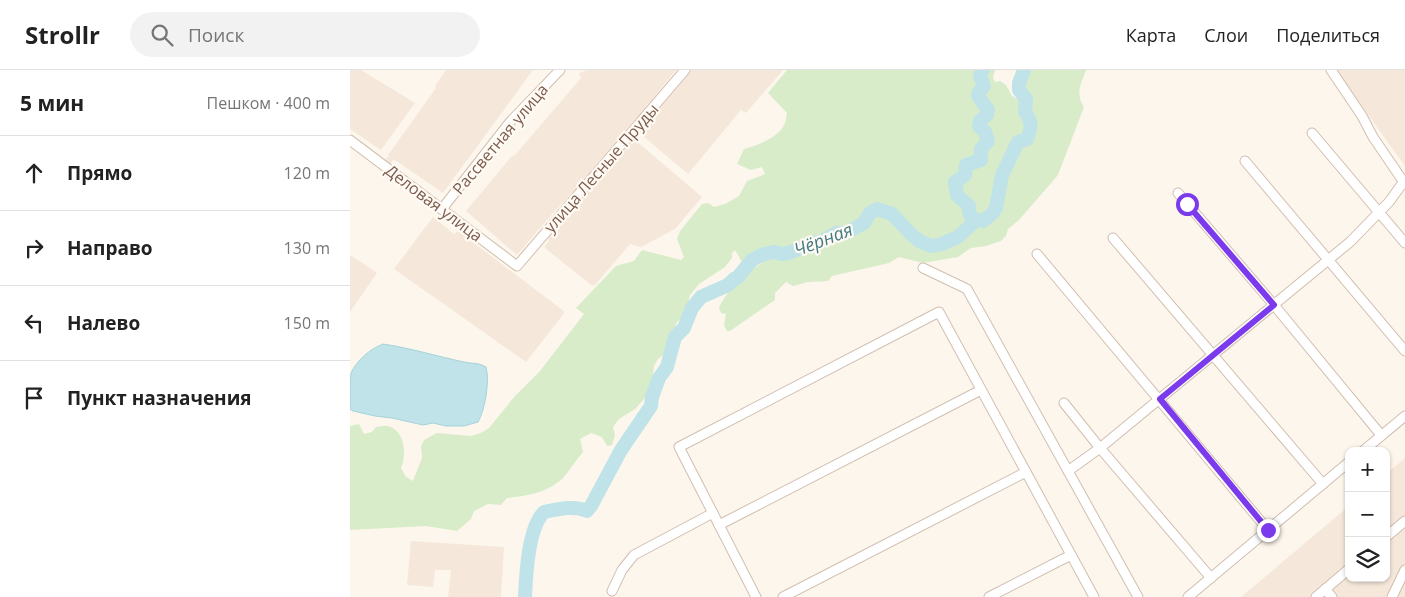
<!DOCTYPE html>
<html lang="ru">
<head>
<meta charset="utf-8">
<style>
  body { margin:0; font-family:"Open Sans",sans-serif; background:#f2f2f2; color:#222 }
  .controls { position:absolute; right:15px; bottom:15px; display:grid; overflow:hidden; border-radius:10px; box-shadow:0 1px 4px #0004 }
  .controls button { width:45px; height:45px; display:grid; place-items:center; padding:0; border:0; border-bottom:1px solid #e0e0e0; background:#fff; color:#222; font:25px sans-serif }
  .stop { position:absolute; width:15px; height:15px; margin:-11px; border:4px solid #7c3aed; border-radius:50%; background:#fff }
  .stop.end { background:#7c3aed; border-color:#fff; box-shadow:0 1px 5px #0008 }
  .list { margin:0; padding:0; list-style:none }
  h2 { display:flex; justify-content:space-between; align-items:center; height:65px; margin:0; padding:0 20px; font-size:21px }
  h2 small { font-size:16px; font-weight:400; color:#767676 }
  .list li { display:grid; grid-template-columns:32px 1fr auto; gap:15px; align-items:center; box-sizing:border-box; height:75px; padding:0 20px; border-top:1px solid #e0e0e0 }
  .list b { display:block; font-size:19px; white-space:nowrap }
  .list em { font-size:16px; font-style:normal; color:#767676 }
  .icon { flex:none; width:28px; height:28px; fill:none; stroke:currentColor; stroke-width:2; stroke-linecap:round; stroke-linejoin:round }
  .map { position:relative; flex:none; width:1055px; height:527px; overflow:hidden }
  header { display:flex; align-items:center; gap:30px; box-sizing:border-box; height:70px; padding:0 25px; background:#fff; border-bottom:1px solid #e0e0e0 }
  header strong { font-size:24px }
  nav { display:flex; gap:28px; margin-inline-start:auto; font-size:18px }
  .search { width:350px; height:45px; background:#f2f2f2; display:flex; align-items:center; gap:12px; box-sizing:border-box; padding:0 18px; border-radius:28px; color:#767676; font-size:19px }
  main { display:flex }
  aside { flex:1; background:#fff }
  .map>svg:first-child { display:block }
</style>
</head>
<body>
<header>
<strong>Strollr</strong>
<div class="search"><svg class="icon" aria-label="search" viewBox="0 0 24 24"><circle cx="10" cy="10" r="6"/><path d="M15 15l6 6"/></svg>Поиск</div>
<nav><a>Карта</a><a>Слои</a><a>Поделиться</a></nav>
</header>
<main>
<aside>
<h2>5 мин<small>Пешком · 400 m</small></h2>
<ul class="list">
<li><svg class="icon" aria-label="ahead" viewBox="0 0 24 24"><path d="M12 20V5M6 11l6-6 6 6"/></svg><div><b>Прямо</b></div><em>120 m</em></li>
<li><svg class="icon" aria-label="right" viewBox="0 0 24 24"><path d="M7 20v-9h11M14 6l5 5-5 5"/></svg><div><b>Направо</b></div><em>130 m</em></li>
<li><svg class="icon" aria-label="left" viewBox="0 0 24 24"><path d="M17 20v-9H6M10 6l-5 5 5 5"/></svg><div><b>Налево</b></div><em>150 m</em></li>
<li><svg class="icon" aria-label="arrive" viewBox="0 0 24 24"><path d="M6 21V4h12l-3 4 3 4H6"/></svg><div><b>Пункт назначения</b></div></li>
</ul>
</aside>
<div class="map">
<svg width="1055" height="527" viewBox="0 0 1055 527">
  <rect width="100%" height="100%" fill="#fdf6ec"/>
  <g fill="#f5e8da">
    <polygon points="0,0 11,0 65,33 31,80 0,59"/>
    <polygon points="96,0 183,0 93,123 48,92 43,90 40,94 35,91 38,86 41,87 38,85 86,18 85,16"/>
    <polygon points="237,0 326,0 303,28 305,30 301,35 298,33 287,50 285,49 230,114 203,143 167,185 116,141 161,87 165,85 231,8 229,3"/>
    <polygon points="341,0 433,0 396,43 391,40 338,104 288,62"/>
    <polygon points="986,0 1055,0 1055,96 1039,74"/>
    <polygon points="282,69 285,70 352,127 325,159 291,177 280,174 245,215 241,215 195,178 195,176 199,171 198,166"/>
    <polygon points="83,147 104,164 108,161 215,242 176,292 44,199"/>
    <polygon points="0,185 27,203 0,242"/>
    <polygon points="1055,388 1055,527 891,527 999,436 999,508 1036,508 1036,404"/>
    <polygon points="61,471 154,477 151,527 98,527 101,500 85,500 83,517 57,515"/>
  </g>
  <path fill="#d8ecc9" d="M437 0H645L643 8 645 12 650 11 656 15 662 26 669 30 675 41 676 29 669 20V13L674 0H736C731 14 725 24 734 37L708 105 669 150 658 159 656 166 651 171 636 176 621 178 608 187 573 193 549 187 539 193 482 206 478 211 458 212 443 216 436 212 425 223V230L380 261H377L374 255 376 244 371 243 369 237C381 216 392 205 412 193L414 184 411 180 402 185 395 192H392L385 180 382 183V188L375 197 349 214 340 225 335 245 327 252 316 283 308 289 304 296 302 315 295 328 285 339 269 349 263 357 265 365 262 375 257 376 252 367 241 363 230 369 233 382C226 390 220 400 213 408 197 423 177 426 157 428L151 435 138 434 124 441 121 449 107 461 76 456 0 460V356L9 354 14 364 22 362 26 357C29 357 34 355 38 356 55 360 57 385 51 398L56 407 63 411 72 388 71 376 74 370 87 363 121 366 131 363 139 358 165 326 190 301 234 244 226 238 266 196 284 191 292 180 331 190 334 187 327 169 330 161 352 134 358 133 364 137 375 134 389 126 397 111 415 104 412 97 401 100 387 94 394 79C406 76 429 67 434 55 436 52 436 47 437 43L418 23Z"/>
  <path fill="#bfe3e8" stroke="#a5d3da" d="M33 274C60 278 86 286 114 292 123 294 127 292 136 297 140 311 135 340 128 352L114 356H96L83 353 73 355 42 348 25 346 3 341 0 339C0 330 0 310 1 303 7 290 20 279 33 274Z"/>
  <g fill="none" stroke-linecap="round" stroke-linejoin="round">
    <g stroke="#bfe3e8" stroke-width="14">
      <path d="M624 152 628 150 633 151 643 143 646 138 652 105 668 72 677 69C682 57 682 52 675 42L676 29 669 20V13L674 0"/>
      <path d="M175 527C176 505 178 458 194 442 209 439 224 435 237 441L241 436 271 380 301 336 302 327 309 308 317 297 325 267 334 258 342 238 351 227 378 215 384 209 387 208 402 190 414 184 424 182 432 184 439 183 463 173 470 172 486 163H496L514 153 520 143 527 139 542 144 562 165 571 172 582 176 592 174 608 167 624 152 619 142V136L607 125 605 112 615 105 616 95 631 90V79L638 71 635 62 629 56 630 51 637 45 638 40 628 26 629 22 634 16 630 6 633 0"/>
    </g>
    <g stroke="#d1beb0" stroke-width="11">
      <g id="minor">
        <polyline points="981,0 1012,46 1023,67 1055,114"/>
        <polyline points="962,63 1055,173"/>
        <polyline points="0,70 167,196 335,0"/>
        <polyline points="895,91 1055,281"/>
        <polyline points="828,123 924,235 1031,365"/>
        <polyline points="92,139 160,52 210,0"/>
        <polyline points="763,168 973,414"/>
        <polyline points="687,184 918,460"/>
        <polyline points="573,198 617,219 788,527"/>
        <polyline points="714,333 750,378 861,508"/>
        <polyline points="1013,381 1055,346"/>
        <polyline points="718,401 750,378 1000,172 1039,132 1055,110"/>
        <polyline points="369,455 631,320"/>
        <polyline points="1036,467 1055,451"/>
        <polyline points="975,519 982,527"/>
        <polyline points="262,521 272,500 284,485 363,443"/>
        <polyline points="406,527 329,377 589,242 744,527"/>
        <polyline points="433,527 676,402"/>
        <polyline points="639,527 721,485"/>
        <polyline points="838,527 999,392"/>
        <polyline points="966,527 999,499"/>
        <polyline points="1042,527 1055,500"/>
      </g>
    </g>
    <use href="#minor" stroke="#fff" stroke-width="9"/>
  </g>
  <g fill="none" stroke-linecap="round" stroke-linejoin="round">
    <polyline stroke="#7c3aed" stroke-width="6" points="837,134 924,235 810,329 918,460"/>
  </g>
  <g text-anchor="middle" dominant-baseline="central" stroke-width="4.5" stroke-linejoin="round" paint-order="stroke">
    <g font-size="16" fill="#7a5c4d" stroke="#fffaf3">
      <text transform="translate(150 69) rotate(-50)">Рассветная улица</text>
      <text transform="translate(251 98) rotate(-49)">улица Лесные Пруды</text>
      <text transform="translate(84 133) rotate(37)">Деловая улица</text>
    </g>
    <g font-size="18" font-style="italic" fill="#437c86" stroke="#fffaf3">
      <text transform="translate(473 169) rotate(-21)">Чёрная</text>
    </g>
  </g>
</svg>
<div class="controls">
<button>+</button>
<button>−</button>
<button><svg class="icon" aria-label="layers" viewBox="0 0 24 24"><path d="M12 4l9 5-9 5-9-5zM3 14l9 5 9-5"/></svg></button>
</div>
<div class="stop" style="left:837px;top:134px"></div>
<div class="stop end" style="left:918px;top:460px"></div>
</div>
</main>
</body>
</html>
